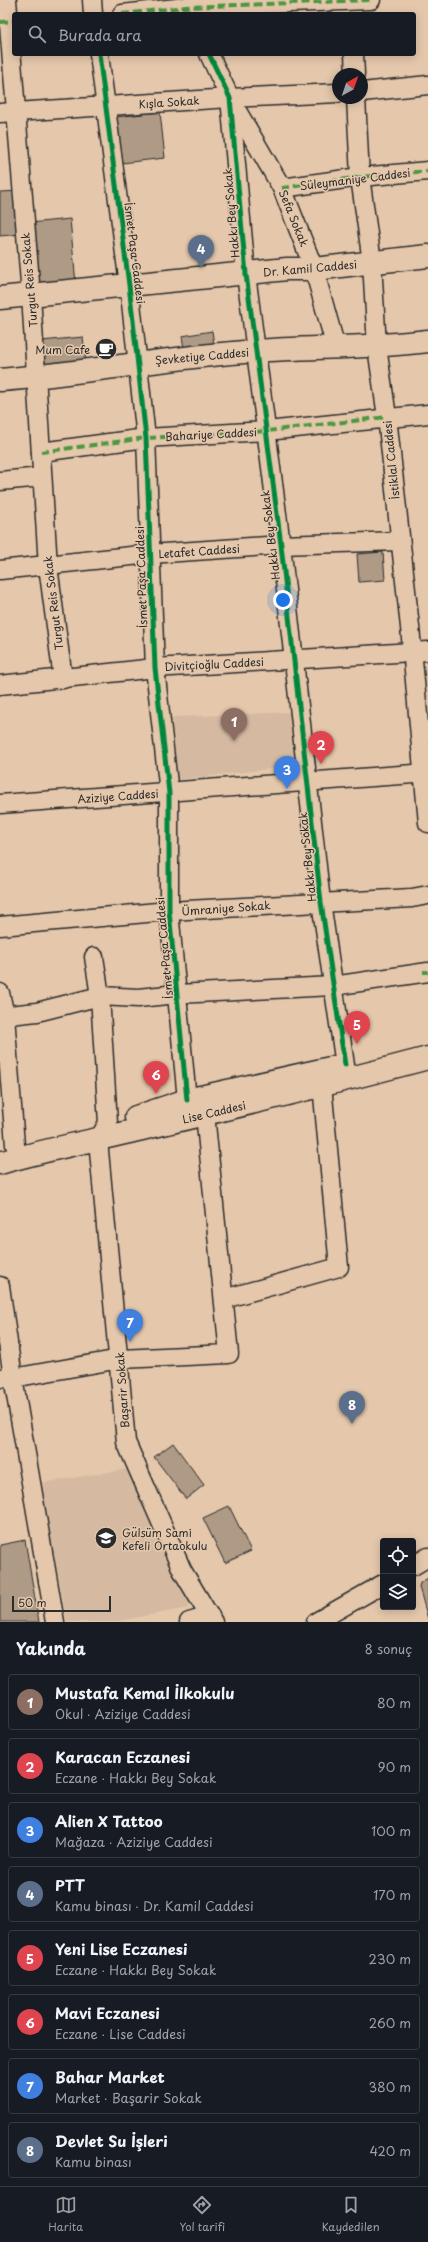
<!DOCTYPE html>
<html lang="tr">
<head>
<meta charset="utf-8">
<style>
  body { margin:0; font-family:"Playpen Sans",sans-serif; background:#242831; color:#f1f3f6 }
  .controls { position:absolute; right:12px; bottom:12px; display:grid; overflow:hidden; border-radius:4px; box-shadow:0 2px 10px #0003 }
  .controls button { width:36px; height:36px; display:grid; place-items:center; padding:0; border:0; border-bottom:1px solid #363941; background:#171b24; color:#f1f3f6; font:20px sans-serif }
  .compass { position:absolute; left:332px; top:68px; width:36px; height:36px; border-radius:50%; background:#171b24; box-shadow:0 2px 10px #0003; rotate:40deg }
  .scale { position:absolute; left:12px; bottom:10px; width:99px; box-sizing:border-box; padding-left:4px; border:2px solid #2b2b2b; border-top:0; font-size:11px; line-height:14px; white-space:nowrap; color:#2b2b2b; -webkit-text-stroke:3px #e5c8ac; paint-order:stroke }
  .you { position:absolute; left:283px; top:600px; width:14px; height:14px; margin:-10px; border:3px solid #fff; border-radius:50%; background:#1a73e8; box-shadow:0 0 0 6px #1a73e833 }
  .badge { display:grid; place-items:center; width:26px; height:26px; border-radius:50%; background:#98999b; color:#fff; font-size:13px; font-weight:700 }
  .pin { position:absolute; translate:-50% -33px; filter:drop-shadow(0 1px 2px #0008) }
  .pin::after { content:''; position:absolute; top:21px; width:14px; height:12px; background:inherit; clip-path:polygon(0 0,100% 0,50% 100%) }
  .list { margin:0; padding:0; list-style:none }
  h2 { display:flex; justify-content:space-between; align-items:center; height:52px; margin:0; padding:0 16px; font-size:17px }
  h2 small { font-size:13px; font-weight:400; color:#9ea1a6 }
  .list li { display:grid; grid-template-columns:26px 1fr auto; gap:12px; align-items:center; box-sizing:border-box; height:56px; margin:0 8px 8px; padding:0 8px; border:1px solid #363941; border-radius:4px }
  .list b { display:block; font-size:15px; white-space:nowrap }
  .list p { margin:0; font-size:13px; white-space:nowrap; color:#9ea1a6 }
  .list em { font-size:13px; font-style:normal; color:#9ea1a6 }
  .icon { flex:none; width:22px; height:22px; fill:none; stroke:currentColor; stroke-width:2; stroke-linecap:round; stroke-linejoin:round }
  .map { position:relative; flex:none; width:428px; height:1622px; overflow:hidden }
  .search { position:absolute; background:#171b24; box-shadow:0 2px 10px #0003; left:12px; right:12px; top:12px; height:44px; display:flex; align-items:center; gap:10px; box-sizing:border-box; padding:0 14px; border-radius:4px; color:#9ea1a6; font-size:15px }
  .sheet { height:564px; background:#171b24 }
  nav { display:flex; justify-content:space-around; align-items:center; box-sizing:border-box; height:56px; border-top:1px solid #363941; background:#171b24; font-size:11px; color:#9ea1a6 }
  nav a { display:grid; justify-items:center; gap:2px }
  nav .on { color:#98999b }
  .map>svg:first-child { display:block }
</style>
</head>
<body>
<div class="map">
<svg width="428" height="1622" viewBox="0 0 428 1622">
  <rect width="100%" height="100%" fill="#e5c8ac"/>
  <filter id="ink" filterUnits="userSpaceOnUse"><feTurbulence type="fractalNoise" baseFrequency=".025" numOctaves="2"/><feDisplacementMap in="SourceGraphic" scale="8" xChannelSelector="R" yChannelSelector="G"/><feConvolveMatrix kernelMatrix="1 2 1 2 8 2 1 2 1" color-interpolation-filters="sRGB"/></filter>
  <g filter="url(#ink)">
    <g fill="#d5baa1">
      <polygon points="291,712 296,766 177,780 172,717"/>
      <polygon points="128,1469 189,1594 188,1608 113,1622 67,1622 41,1483"/>
    </g>
    <g fill="#af9a86" stroke="#2b2b2b">
      <polygon points="160,112 165,158 122,163 116,117"/>
      <polygon points="19,191 22,234 0,236 0,192"/>
      <polygon points="70,219 76,284 37,287 30,223"/>
      <polygon points="212,331 215,351 185,356 182,336"/>
      <polygon points="83,337 86,362 43,366 41,341"/>
      <polygon points="383,552 385,580 359,582 357,554"/>
      <polygon points="173,1443 204,1485 186,1499 154,1457"/>
      <polygon points="229,1506 251,1551 225,1563 203,1518"/>
      <polygon points="25,1540 39,1622 0,1622 0,1545"/>
      <polygon points="428,1578 428,1619 419,1587 420,1583"/>
    </g>
    <g fill="none" stroke-linecap="round" stroke-linejoin="round">
      <g stroke="#2b2b2b" stroke-width="21">
        <g id="minor">
          <polyline points="7,0 31,295 48,566 63,679"/>
          <polyline points="92,0 93,14"/>
          <polyline points="122,14 186,7 371,0"/>
          <polyline points="99,54 129,285 146,438 155,668 169,793 169,911 187,1100"/>
          <polyline points="209,54 230,98 246,274 281,545 321,902 345,1065"/>
          <polyline points="354,54 355,74"/>
          <polyline points="362,92 428,85"/>
          <polyline points="356,98 360,177 372,262 377,347 387,417 410,627 428,823"/>
          <polyline points="233,104 282,188 314,269 336,348"/>
          <polyline points="0,113 230,98 338,93"/>
          <polyline points="282,188 360,177 428,171"/>
          <polyline points="41,452 146,438 267,431 428,414"/>
          <polyline points="0,481 42,477"/>
          <polyline points="0,570 150,554 281,545 399,541"/>
          <polyline points="0,685 155,668 428,651"/>
          <polyline points="0,804 428,773"/>
          <polyline points="0,926 169,911 412,898 428,895"/>
          <polyline points="94,957 100,996 108,1123 98,1140 126,1442 182,1570 213,1622"/>
          <polyline points="0,993 5,1016 15,1145"/>
          <polyline points="0,1016 37,1012 100,996 138,998 177,994 333,986 428,972"/>
          <polyline points="0,1286 13,1378 55,1622"/>
          <polyline points="224,1299 339,1267 322,1085"/>
          <polyline points="0,1378 13,1378 120,1359 229,1354 205,1114"/>
          <polyline points="413,1566 428,1557"/>
          <polyline points="189,1622 210,1616"/>
          <polyline points="316,1622 383,1584"/>
        </g>
      </g>
      <g stroke="#2b2b2b" stroke-width="25">
        <g id="major">
          <polyline points="0,298 287,269 314,269 428,256"/>
          <path d="M0 380C86 373 170 357 256 351 313 347 371 348 428 341"/>
          <polyline points="136,1117 187,1100 335,1067"/>
          <path d="M0 1163C51 1148 102 1139 154 1126 245 1105 337 1082 428 1058"/>
        </g>
      </g>
      <use href="#minor" stroke="#e5c8ac" stroke-width="18"/>
      <use href="#major" stroke="#e5c8ac" stroke-width="22"/>
      <g stroke="#4d9640" stroke-width="4" stroke-dasharray="8 4" stroke-linecap="butt">
        <polyline points="122,14 186,7 371,0"/>
        <polyline points="0,22 14,21"/>
        <polyline points="282,188 360,177 428,171"/>
        <polyline points="41,452 146,438 267,431 387,417"/>
        <polyline points="423,972 428,972"/>
      </g>
      <g stroke="#e5c8ac" stroke-width="8">
        <g id="cycleway">
          <polyline points="99,54 129,285 146,438 155,668 169,793 169,911 187,1100"/>
          <polyline points="209,54 230,98 246,274 281,545 321,902 345,1065"/>
        </g>
      </g>
      <use href="#cycleway" stroke="#00873e" stroke-width="5"/>
    </g>
  </g>
  <defs>
    <g id="cafe-disc" transform="scale(1.15)"><circle r="9.5" fill="#2b2b2b" stroke="#e5c8ac"/><path d="M-5.5-4.5H6V0H3Q3 3.5 0 3.5H-2.5Q-5.5 3.5-5.5 0ZM3-3.2v2h1.7v-2ZM-6 4.5H4V6H-6Z" fill="#fff"/></g>
    <g id="school-disc" transform="scale(1.15)"><circle r="9.5" fill="#2b2b2b" stroke="#e5c8ac"/><path d="M0-5L7-2L0 1L-7-2ZM-4 1L0 2.5L4 1V4Q0 6-4 4Z" fill="#fff"/></g>
  </defs>
  <g fill-rule="evenodd">
    <use href="#cafe-disc" x="106" y="349"/>
    <use href="#school-disc" x="106" y="1538"/>
  </g>
  <g text-anchor="middle" dominant-baseline="central" stroke-width="3" stroke-linejoin="round" paint-order="stroke">
    <g font-size="11" fill="#2b2b2b" stroke="#e5c8ac">
      <text transform="translate(169 102) rotate(-4)">Kışla Sokak</text>
      <text transform="translate(355 179) rotate(-7)">Süleymaniye Caddesi</text>
      <text transform="translate(231 213) rotate(-95)">Hakkı Bey Sokak</text>
      <text transform="translate(294 218) rotate(68)">Sefa Sokak</text>
      <text transform="translate(135 253) rotate(83)">İsmet Paşa Caddesi</text>
      <text transform="translate(310 268) rotate(-5)">Dr. Kamil Caddesi</text>
      <text transform="translate(29 280) rotate(-95)">Turgut Reis Sokak</text>
      <text transform="translate(202 356) rotate(-5)">Şevketiye Caddesi</text>
      <text transform="translate(211 434) rotate(-3)">Bahariye Caddesi</text>
      <text transform="translate(391 460) rotate(-96)">İstiklal Caddesi</text>
      <text transform="translate(270 535) rotate(-97)">Hakkı Bey Sokak</text>
      <text transform="translate(199 551) rotate(-4)">Letafet Caddesi</text>
      <text transform="translate(141 577) rotate(-92)">İsmet Paşa Caddesi</text>
      <text transform="translate(53 603) rotate(-97)">Turgut Reis Sokak</text>
      <text transform="translate(214 664) rotate(-3)">Divitçioğlu Caddesi</text>
      <text transform="translate(118 796) rotate(-4)">Aziziye Caddesi</text>
      <text transform="translate(307 857) rotate(-96)">Hakkı Bey Sokak</text>
      <text transform="translate(226 908) rotate(-4)">Ümraniye Sokak</text>
      <text transform="translate(164 948) rotate(-95)">İsmet Paşa Caddesi</text>
      <text transform="translate(214 1112) rotate(-13)">Lise Caddesi</text>
      <text transform="translate(122 1390) rotate(-94)">Başarir Sokak</text>
    </g>
    <g font-size="11" fill="#2b2b2b" stroke="#e5c8ac" text-anchor="end">
      <text x="90" y="349">Mum Cafe</text>
      <text x="122" y="1532" text-anchor="start">Gülsüm Sami<tspan x="122" dy="13">Kefeli Ortaokulu</tspan></text>
    </g>
  </g>
</svg>
<div class="controls">
<button><svg class="icon" aria-label="locate" viewBox="0 0 24 24"><circle cx="12" cy="12" r="6"/><path d="M12 2v4M12 18v4M2 12h4M18 12h4"/></svg></button>
<button><svg class="icon" aria-label="layers" viewBox="0 0 24 24"><path d="M12 4l9 5-9 5-9-5zM3 14l9 5 9-5"/></svg></button>
</div>
<svg class="compass" viewBox="-18 -18 36 36"><path d="M0-13l5 13h-10z" fill="#e53935"/><path d="M0 13l5-13h-10z" fill="#9ea1a6"/></svg>
<div class="scale">50 m</div>
<div class="you"></div>
<div class="pin badge" style="left:234px;top:741px;background:#8d6e63">1</div>
<div class="pin badge" style="left:321px;top:764px;background:#e0444e">2</div>
<div class="pin badge" style="left:287px;top:789px;background:#3f7fe0">3</div>
<div class="pin badge" style="left:201px;top:268px;background:#5c6f8a">4</div>
<div class="pin badge" style="left:357px;top:1044px;background:#e0444e">5</div>
<div class="pin badge" style="left:156px;top:1094px;background:#e0444e">6</div>
<div class="pin badge" style="left:130px;top:1342px;background:#3f7fe0">7</div>
<div class="pin badge" style="left:352px;top:1424px;background:#5c6f8a">8</div>
<div class="search"><svg class="icon" aria-label="search" viewBox="0 0 24 24"><circle cx="10" cy="10" r="6"/><path d="M15 15l6 6"/></svg>Burada ara</div>
</div>
<section class="sheet">
<h2>Yakında<small>8 sonuç</small></h2>
<ul class="list">
<li><span class="badge" style="background:#8d6e63">1</span><div><b>Mustafa Kemal İlkokulu</b><p>Okul · Aziziye Caddesi</p></div><em>80 m</em></li>
<li><span class="badge" style="background:#e0444e">2</span><div><b>Karacan Eczanesi</b><p>Eczane · Hakkı Bey Sokak</p></div><em>90 m</em></li>
<li><span class="badge" style="background:#3f7fe0">3</span><div><b>Alien X Tattoo</b><p>Mağaza · Aziziye Caddesi</p></div><em>100 m</em></li>
<li><span class="badge" style="background:#5c6f8a">4</span><div><b>PTT</b><p>Kamu binası · Dr. Kamil Caddesi</p></div><em>170 m</em></li>
<li><span class="badge" style="background:#e0444e">5</span><div><b>Yeni Lise Eczanesi</b><p>Eczane · Hakkı Bey Sokak</p></div><em>230 m</em></li>
<li><span class="badge" style="background:#e0444e">6</span><div><b>Mavi Eczanesi</b><p>Eczane · Lise Caddesi</p></div><em>260 m</em></li>
<li><span class="badge" style="background:#3f7fe0">7</span><div><b>Bahar Market</b><p>Market · Başarir Sokak</p></div><em>380 m</em></li>
<li><span class="badge" style="background:#5c6f8a">8</span><div><b>Devlet Su İşleri</b><p>Kamu binası</p></div><em>420 m</em></li>
</ul>
</section>
<nav>
<a class="on"><svg class="icon" aria-label="map" viewBox="0 0 24 24"><path d="M3 6l6-2 6 2 6-2v14l-6 2-6-2-6 2zM9 4v14M15 6v14"/></svg>Harita</a>
<a><svg class="icon" aria-label="directions" viewBox="0 0 24 24"><path d="M12 3l9 9-9 9-9-9zM9 14v-3h6M13 9l2 2-2 2"/></svg>Yol tarifi</a>
<a><svg class="icon" aria-label="saved" viewBox="0 0 24 24"><path d="M7 4h10v16l-5-4-5 4z"/></svg>Kaydedilen</a>
</nav>
</body>
</html>
